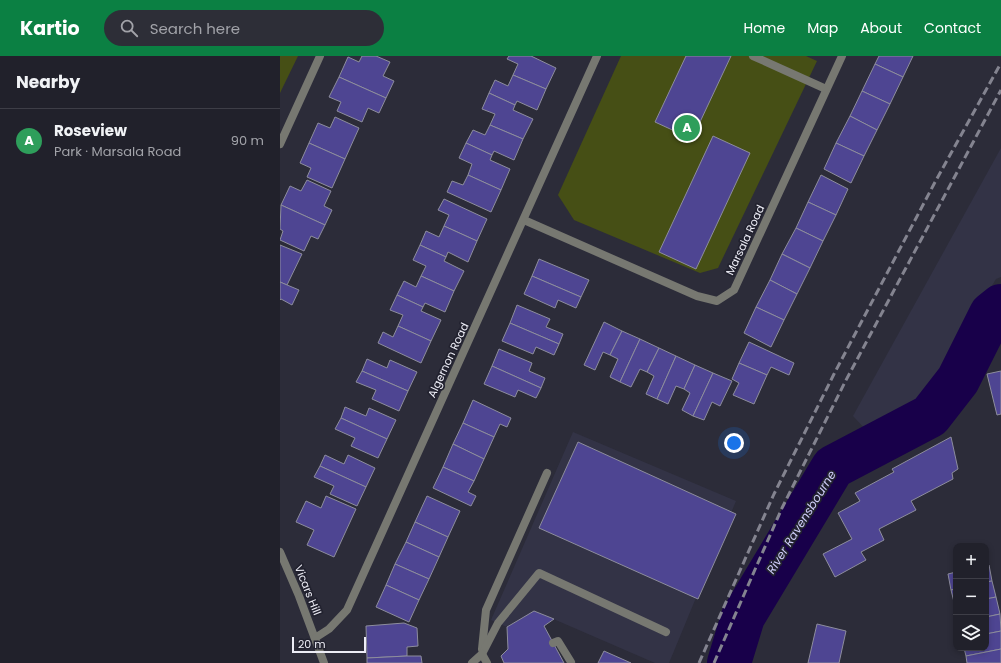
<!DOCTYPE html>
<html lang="en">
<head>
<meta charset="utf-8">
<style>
  body { margin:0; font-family:Poppins,sans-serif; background:#2d2e37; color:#f1f3f6 }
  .controls { position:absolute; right:12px; bottom:12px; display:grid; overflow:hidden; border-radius:8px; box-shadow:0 2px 6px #0003 }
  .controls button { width:36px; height:36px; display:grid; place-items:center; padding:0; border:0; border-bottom:1px solid #3e3e47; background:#21212b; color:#f1f3f6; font:20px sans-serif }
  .scale { position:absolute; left:12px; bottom:10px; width:74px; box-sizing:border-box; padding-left:4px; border:2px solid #ededf6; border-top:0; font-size:11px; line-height:14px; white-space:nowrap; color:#ededf6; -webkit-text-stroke:3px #22222f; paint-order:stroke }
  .you { position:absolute; left:454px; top:387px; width:14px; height:14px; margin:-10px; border:3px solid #fff; border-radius:50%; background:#1a73e8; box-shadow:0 0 0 6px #1a73e833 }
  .badge { display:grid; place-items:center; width:26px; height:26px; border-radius:50%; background:#0b8043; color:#fff; font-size:13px; font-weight:700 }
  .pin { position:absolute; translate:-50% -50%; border:2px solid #fff; box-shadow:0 1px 4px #0006 }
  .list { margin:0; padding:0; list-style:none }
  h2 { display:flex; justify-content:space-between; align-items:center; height:52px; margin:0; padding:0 16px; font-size:17px }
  h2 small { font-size:13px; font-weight:400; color:#a2a3a9 }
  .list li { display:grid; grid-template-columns:26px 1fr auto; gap:12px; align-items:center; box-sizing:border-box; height:64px; padding:0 16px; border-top:1px solid #3e3e47 }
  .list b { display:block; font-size:15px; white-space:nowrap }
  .list p { margin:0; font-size:13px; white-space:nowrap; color:#a2a3a9 }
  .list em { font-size:13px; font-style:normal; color:#a2a3a9 }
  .icon { flex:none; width:22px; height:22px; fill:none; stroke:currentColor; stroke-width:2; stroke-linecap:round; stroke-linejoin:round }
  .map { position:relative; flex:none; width:721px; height:607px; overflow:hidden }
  header { display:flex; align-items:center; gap:24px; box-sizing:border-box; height:56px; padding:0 20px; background:#0b8043; color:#fff }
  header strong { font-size:19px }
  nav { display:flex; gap:22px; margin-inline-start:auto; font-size:14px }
  .search { width:280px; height:36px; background:#2d2e37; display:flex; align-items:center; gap:10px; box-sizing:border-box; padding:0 14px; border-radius:22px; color:#a2a3a9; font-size:15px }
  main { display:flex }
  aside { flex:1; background:#21212b }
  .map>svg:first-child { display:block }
</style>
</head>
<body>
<header>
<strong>Kartio</strong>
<div class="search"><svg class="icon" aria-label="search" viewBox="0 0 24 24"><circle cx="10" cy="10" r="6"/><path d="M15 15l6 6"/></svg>Search here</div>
<nav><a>Home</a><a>Map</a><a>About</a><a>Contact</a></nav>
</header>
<main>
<aside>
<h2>Nearby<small></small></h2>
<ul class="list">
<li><span class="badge" style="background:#2e9e5b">A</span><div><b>Roseview</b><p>Park · Marsala Road</p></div><em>90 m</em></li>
</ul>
</aside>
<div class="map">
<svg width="721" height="607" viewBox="0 0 721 607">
  <rect width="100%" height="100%" fill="#2c2c39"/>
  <g fill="#333346">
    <polygon points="721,92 721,221 716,223 642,345 588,376 573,360"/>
    <polygon points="293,376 456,445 389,607 375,607 255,555 227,571 211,564"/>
  </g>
  <g fill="#464f15">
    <polygon points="0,0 18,0 0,37"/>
    <polygon points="341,0 526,0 537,5 438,212 420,217 294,164 278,139"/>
  </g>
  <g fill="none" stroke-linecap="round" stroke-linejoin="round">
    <polyline stroke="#18004a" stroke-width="44" points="449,607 463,561 553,411 650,360 678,324 711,258 721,250"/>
  </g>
  <g fill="#4e4592" stroke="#8d8d9d">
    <polygon points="82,0 96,0 110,6 103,20 114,25 106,42 59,21 68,1 79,6"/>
    <polygon points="229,0 251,0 276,12 266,33 233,19 238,8 227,3"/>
    <polygon points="406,0 451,0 412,83 375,66"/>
    <polygon points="599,0 633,0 623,21 595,8"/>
    <polygon points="595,8 623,21 610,48 582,35"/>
    <polygon points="233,19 266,33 257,54 237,45 235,49 209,37 215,24 228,30"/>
    <polygon points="59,21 106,42 99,57 88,52 82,66 57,55 61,46 49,41"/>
    <polygon points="582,35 610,48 597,74 570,60"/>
    <polygon points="209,37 235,49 233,54 253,63 243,83 210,69 215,58 202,53"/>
    <polygon points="570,60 597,74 584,100 556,87"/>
    <polygon points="55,61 79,72 65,103 29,87 38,67 50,72"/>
    <polygon points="210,69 243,83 234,104 214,95 212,99 186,87 193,74 205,79"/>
    <polygon points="433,80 470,97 416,213 379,196"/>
    <polygon points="29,87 65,103 52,132 27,121 31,112 20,107"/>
    <polygon points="186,87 212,99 210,104 230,113 221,134 188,119 192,108 179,102"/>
    <polygon points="556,87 584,100 571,127 544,113"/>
    <polygon points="188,119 221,134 211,156 167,136 172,125 183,129"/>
    <polygon points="541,119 568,133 556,159 528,146"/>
    <polygon points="27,124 51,135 44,150 52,154 45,169 1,149 10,130 21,135"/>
    <polygon points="164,143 207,163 197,185 164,170 169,159 158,154"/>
    <polygon points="528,146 556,159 543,185 516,172"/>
    <polygon points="1,149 45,169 38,183 31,180 24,195 0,184 3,175 0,173"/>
    <polygon points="164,170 197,185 188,206 168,196 166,201 140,189 146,175 159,181"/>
    <polygon points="516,172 543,185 530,212 502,198"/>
    <polygon points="0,189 22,198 7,229 0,226"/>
    <polygon points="140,189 166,201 164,205 184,215 174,235 141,220 146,210 133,204"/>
    <polygon points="502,198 530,212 517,238 490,224"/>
    <polygon points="259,203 309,224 301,241 252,220"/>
    <polygon points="141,220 174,235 165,256 145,247 143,251 117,239 124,225 136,231"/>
    <polygon points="252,220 301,241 296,252 278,244 275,252 244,238"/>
    <polygon points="490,224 517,238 504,264 476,251"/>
    <polygon points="0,226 19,234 12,249 1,243 0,244"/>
    <polygon points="117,239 143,251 141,255 161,264 151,285 118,270 123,259 110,254"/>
    <polygon points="237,249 270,263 266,271 283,278 279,288 230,267"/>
    <polygon points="476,251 504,264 491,291 464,277"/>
    <polygon points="324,266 342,275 330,299 323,296 315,314 304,309"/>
    <polygon points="230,267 279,288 274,299 256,291 253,298 222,285"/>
    <polygon points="118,270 151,285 141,307 98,287 103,276 113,281"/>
    <polygon points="342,275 360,283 340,326 330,321 338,303 330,299"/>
    <polygon points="360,283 379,292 367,316 360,313 351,331 340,326"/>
    <polygon points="469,286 514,307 509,319 491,311 487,319 459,307"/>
    <polygon points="379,292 396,300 377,343 366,338 374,320 367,316"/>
    <polygon points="219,293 252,307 249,315 265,322 261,332 212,310"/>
    <polygon points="396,300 415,309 404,333 396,330 388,348 377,343"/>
    <polygon points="87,303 107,312 110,304 137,316 128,335 82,315"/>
    <polygon points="459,307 487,319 474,348 453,339 459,327 452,323"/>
    <polygon points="415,309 433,317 413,360 402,354 410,337 404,333"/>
    <polygon points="212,310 261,332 256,342 238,334 235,341 204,328"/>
    <polygon points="82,315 128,335 119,355 92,343 96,334 76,326"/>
    <polygon points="721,315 721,358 717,359 707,318"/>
    <polygon points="433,317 452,325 440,350 432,346 424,364 413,360"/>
    <polygon points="193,344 231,362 227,371 220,368 214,381 183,367"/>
    <polygon points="65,351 86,360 89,352 116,364 107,383 61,362"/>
    <polygon points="61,362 107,383 98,402 71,390 75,382 55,373"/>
    <polygon points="183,367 214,381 204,403 173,388"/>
    <polygon points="671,381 678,413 672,417 673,423 631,445 636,454 599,473 604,484 581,496 586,504 555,521 543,498 572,483 558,457 580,445 575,437 614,416 612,413"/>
    <polygon points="298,386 456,458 418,543 259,472"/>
    <polygon points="173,388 204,403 194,425 163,411"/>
    <polygon points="45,399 64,408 68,399 95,412 86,431 40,410"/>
    <polygon points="40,410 86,431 77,450 50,438 54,430 34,421"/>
    <polygon points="163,411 194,425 188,436 196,440 191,450 153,432"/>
    <polygon points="46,440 76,453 54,501 27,489 34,474 16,466 26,445 41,452"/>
    <polygon points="147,440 180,455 168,481 135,466"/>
    <polygon points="135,466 168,481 159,501 126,486"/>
    <polygon points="126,486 159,501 149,523 115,508"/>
    <polygon points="115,508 149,523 139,544 106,529"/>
    <polygon points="709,509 712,525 706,526 706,510"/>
    <polygon points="676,516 676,533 671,534 668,518"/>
    <polygon points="712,525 716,541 706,543 706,526"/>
    <polygon points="106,529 139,544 129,566 96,551"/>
    <polygon points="676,533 676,550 675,550 671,534"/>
    <polygon points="716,541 720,558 706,561 706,543"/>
    <polygon points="254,555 274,563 264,570 284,607 224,607 221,600 228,593 227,571"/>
    <polygon points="720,558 721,575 706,578 706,561"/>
    <polygon points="124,567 137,572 138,590 127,591 127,600 87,602 86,570"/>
    <polygon points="537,568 566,575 559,607 528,607"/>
    <polygon points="721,575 721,593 686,600 684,592 706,592 706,578"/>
    <polygon points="721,593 721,607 687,607 686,600"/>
    <polygon points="324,595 351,607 318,607"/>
    <polygon points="127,600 141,600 142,607 87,607 87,602"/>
  </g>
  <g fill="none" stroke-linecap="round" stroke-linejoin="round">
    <g stroke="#777871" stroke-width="8">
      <polyline points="473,0 546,33"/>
      <polyline points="273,587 278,585 291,606"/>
      <polyline points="202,593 206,554 267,417"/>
      <polyline points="202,598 218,567 259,517 386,576"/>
    </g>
    <g stroke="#777871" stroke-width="8">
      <polyline points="0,88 40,0"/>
      <polyline points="244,164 417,240 437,245 454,234 562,0"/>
      <polyline points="0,496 19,540 44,607"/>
      <polyline points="35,582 49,573 67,554 317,0"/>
      <polyline points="192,607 202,598 207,607"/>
    </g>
    <g stroke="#848490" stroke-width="3" stroke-dasharray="8 4" stroke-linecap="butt">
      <polyline points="419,607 494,438 554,318 654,128 721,7"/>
      <polyline points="434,607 502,452 565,326 721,34"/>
    </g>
  </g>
  <g text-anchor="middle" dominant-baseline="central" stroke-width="3.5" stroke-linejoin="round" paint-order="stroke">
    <g font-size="11" fill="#ededf6" stroke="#22222f">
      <text transform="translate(465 184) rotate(-65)">Marsala Road</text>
      <text transform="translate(168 304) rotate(-65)">Algernon Road</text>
      <text transform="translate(28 534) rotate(68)">Vicars Hill</text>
    </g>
    <g font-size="12" font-style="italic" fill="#cecdf9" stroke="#22222f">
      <text transform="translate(521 466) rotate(-58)">River Ravensbourne</text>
    </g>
  </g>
</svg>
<div class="controls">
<button>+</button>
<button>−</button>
<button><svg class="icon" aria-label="layers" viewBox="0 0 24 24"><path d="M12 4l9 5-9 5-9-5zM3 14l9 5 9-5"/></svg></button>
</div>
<div class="scale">20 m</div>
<div class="you"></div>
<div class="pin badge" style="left:407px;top:72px;background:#2e9e5b">A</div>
</div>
</main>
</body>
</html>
